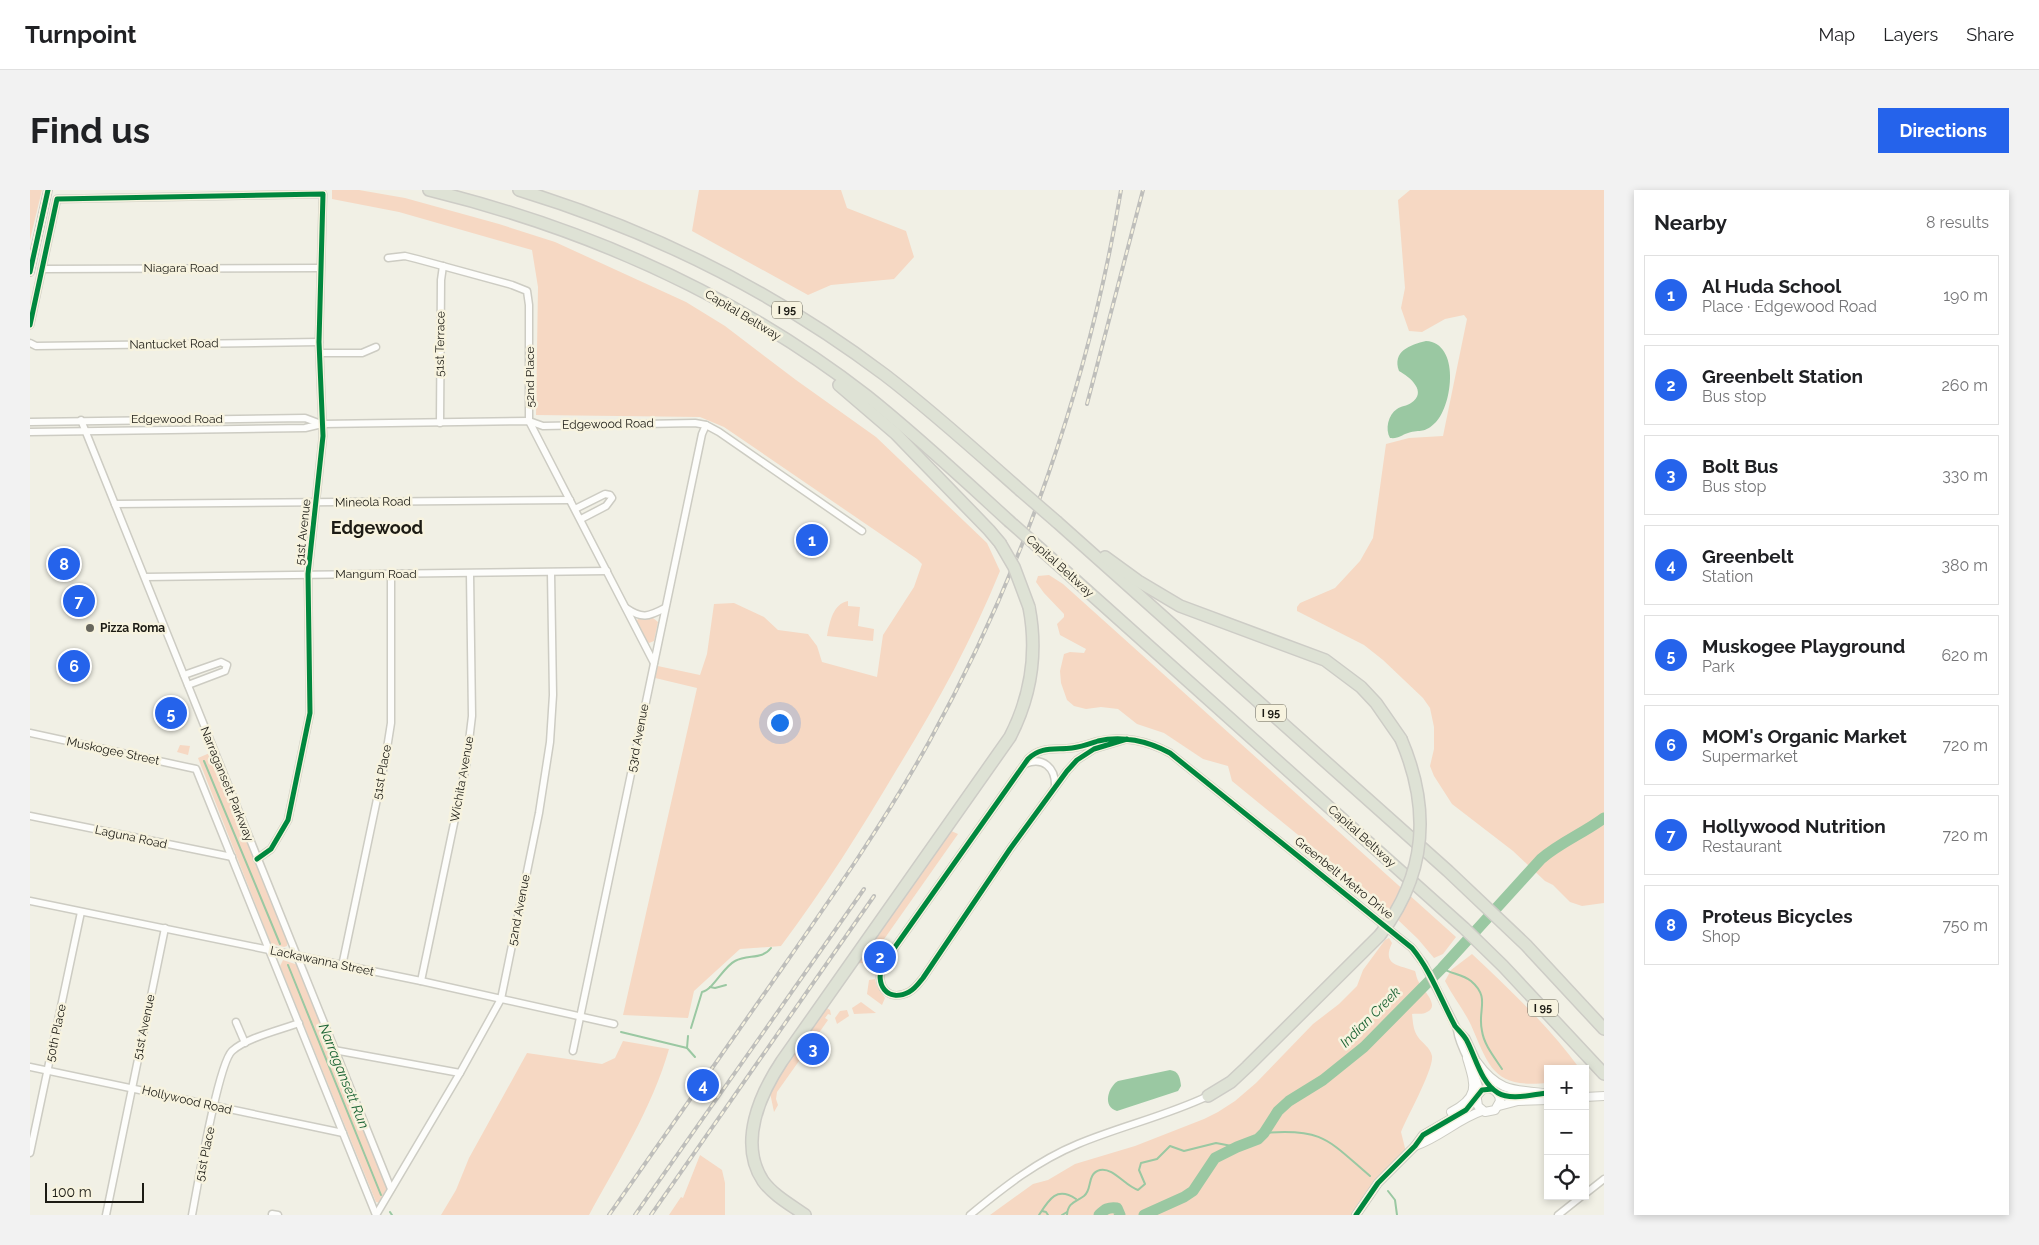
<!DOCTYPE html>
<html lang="en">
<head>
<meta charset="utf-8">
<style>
  body { margin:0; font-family:Raleway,sans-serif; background:#f2f2f2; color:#202124 }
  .controls { position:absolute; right:15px; bottom:15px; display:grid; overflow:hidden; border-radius:0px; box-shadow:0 2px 8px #0003 }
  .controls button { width:45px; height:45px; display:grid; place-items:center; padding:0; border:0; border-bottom:1px solid #e0e0e0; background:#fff; color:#202124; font:25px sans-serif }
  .scale { position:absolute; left:15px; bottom:12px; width:99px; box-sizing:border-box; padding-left:5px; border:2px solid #1c1b14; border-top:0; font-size:14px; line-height:18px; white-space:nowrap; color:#1c1b14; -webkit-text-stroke:4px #f7f3df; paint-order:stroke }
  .you { position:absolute; left:749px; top:532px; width:18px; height:18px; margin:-12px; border:4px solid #fff; border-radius:50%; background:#1a73e8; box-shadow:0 0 0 8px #1a73e833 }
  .badge { display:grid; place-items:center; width:32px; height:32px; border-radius:50%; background:#2563eb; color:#fff; font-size:16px; font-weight:700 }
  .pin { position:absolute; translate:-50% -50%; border:2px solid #fff; box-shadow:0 1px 5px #0006 }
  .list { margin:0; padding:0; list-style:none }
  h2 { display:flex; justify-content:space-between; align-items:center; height:65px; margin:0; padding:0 20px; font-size:21px }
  h2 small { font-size:16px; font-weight:400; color:#757577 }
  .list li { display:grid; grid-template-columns:32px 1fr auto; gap:15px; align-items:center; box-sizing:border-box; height:80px; margin:0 10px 10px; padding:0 10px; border:1px solid #e0e0e0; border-radius:0px }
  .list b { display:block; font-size:19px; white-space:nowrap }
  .list p { margin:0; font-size:16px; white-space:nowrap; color:#757577 }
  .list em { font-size:16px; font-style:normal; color:#757577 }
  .icon { flex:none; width:28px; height:28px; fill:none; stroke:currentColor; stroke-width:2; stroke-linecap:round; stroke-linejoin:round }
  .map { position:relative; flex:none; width:1574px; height:1025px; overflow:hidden; border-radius:0px }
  header { display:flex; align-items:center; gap:30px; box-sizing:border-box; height:70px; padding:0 25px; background:#fff; border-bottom:1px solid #e0e0e0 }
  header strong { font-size:24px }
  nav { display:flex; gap:28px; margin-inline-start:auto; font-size:18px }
  .intro { display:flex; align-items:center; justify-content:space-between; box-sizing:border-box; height:120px; padding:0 30px }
  h1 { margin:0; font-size:35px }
  .button { padding:12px 22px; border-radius:0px; background:#2563eb; color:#fff; font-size:18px; font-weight:700 }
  main { display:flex; gap:30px; padding:0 30px }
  aside { flex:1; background:#fff; border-radius:0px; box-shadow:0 2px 8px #0003 }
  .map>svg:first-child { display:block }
</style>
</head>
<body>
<header>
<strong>Turnpoint</strong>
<nav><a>Map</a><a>Layers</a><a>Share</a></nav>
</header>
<div class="intro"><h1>Find us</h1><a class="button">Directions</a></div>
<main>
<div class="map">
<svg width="1574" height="1025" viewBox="0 0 1574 1025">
  <rect width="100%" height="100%" fill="#f1f0e5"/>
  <g fill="#f6d8c3">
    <polygon points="0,0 12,0 0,50"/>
    <path d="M302 0H329L375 8 469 34 525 52 656 112 695 136 766 190 846 247 957 353 970 381C942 450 906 516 867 579 831 640 793 700 751 756L710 759 664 801 658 828 593 825 667 498 621 487 623 475 670 485 677 464 684 414 704 413 734 427 748 440 778 444 787 456 792 472 847 487 853 445 884 397 892 374 887 369 694 237 670 227 506 225 508 97 502 60 369 22 302 9Z"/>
    <polygon points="669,0 811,0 817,18 876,41 884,67 864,89 801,95 778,105 662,41"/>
    <polygon points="1380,0 1574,0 1574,713 1552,716 1540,712 1523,695 1515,691 1483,661 1422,614 1404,586 1400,576 1404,559 1404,537 1400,518 1393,508 1353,470 1334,455 1267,421 1267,417 1270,413 1305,398 1330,371 1343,348 1356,254 1379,248 1413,246 1437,129 1434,125 1415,129 1392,142 1379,141 1371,118 1375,98 1368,10"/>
    <polygon points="1019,385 1033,394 1426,747 1413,764 1404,768 1388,749 1344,707 1202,591 1198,576 1173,569 1134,543 1107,534 1088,519 1071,517 1056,519 1044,516 1037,510 1031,493 1030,481 1034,464 1040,462 1054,463 1056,459 1030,445 1027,434 1034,427 1034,424 1014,403 1006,392 1008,386"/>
    <path d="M818 411V416L830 417 828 436 844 439 843 451 797 446C800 431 803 414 818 411Z"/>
    <polygon points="623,428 628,432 624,451 619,453 615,450 606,432 608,429"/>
    <circle cx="141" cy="523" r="6"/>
    <polygon points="150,555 160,556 158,565 147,562"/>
    <polygon points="182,562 257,751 257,756 254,757 241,754 168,568"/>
    <polygon points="919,640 928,644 838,772 825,774"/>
    <path d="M1359 748 1362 753C1351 776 1370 775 1385 781 1386 783 1386 786 1387 788 1389 797 1412 815 1397 822 1392 825 1387 823 1382 824 1383 832 1383 840 1388 847 1392 853 1400 857 1402 866 1404 879 1377 927 1371 942L1376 962 1326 1025H960L1003 994 1018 990 1045 974 1105 956 1174 929 1188 922 1205 911 1226 893 1283 834 1309 814 1327 796 1333 780 1355 750Z"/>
    <path d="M1442 764C1480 800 1519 836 1550 879H1518V893C1464 898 1460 879 1441 835 1434 820 1423 807 1415 791L1421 780Z"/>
    <polygon points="253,770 268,775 357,997 350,1013 346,1012 250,776"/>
    <polygon points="845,789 847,796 855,808 852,815 837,804 839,790"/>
    <polygon points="831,812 846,823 824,824 822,818"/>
    <polygon points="795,817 800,820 801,825 798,824 795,828 798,830 747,902 746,909 748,915 744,922 739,898"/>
    <polygon points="817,820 819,826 807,834 805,828 810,821"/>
    <path d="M593 851 639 859C622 918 588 972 559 1025H411L426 1000 439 968 497 863 572 874 585 868Z"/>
    <polygon points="670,965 692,980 695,993 695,1025 639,1025 651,1007 653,1008"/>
  </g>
  <g fill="#9ac8a2">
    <path d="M1396 151C1430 153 1423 214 1406 232 1394 244 1391 239 1378 243 1371 245 1369 249 1360 248 1355 239 1358 225 1367 219 1371 216 1377 216 1381 213 1398 202 1380 187 1369 181 1362 161 1380 155 1396 151Z"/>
    <path d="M1140 880C1149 881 1150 888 1151 896L1148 901 1087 921C1072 917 1078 897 1088 891Z"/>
  </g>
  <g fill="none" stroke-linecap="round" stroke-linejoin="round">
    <g stroke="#9ac8a2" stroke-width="2">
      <polyline points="174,571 250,754"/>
      <polyline points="258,775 351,1005"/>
      <path d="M1412 778C1421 784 1432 784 1441 791 1461 808 1447 820 1452 841 1454 855 1465 868 1472 879"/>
      <polyline points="680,797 685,798 696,795"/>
      <path d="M661 838 672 802C684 799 693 777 705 771 718 764 732 770 741 758"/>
      <polyline points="591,842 657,858"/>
      <polyline points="658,846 657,858 665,867"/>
      <path d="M1234 943C1293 938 1298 950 1340 986"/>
      <polyline points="1358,1001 1365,1010 1367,1025"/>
      <polyline points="1012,1021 1016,1022 1018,1025"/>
      <polyline points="360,1022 362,1025"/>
      <path d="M1009 1025C1019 1009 1027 996 1046 1009"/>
      <polyline points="1032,1025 1037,1022"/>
      <path d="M1037 1025C1038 1012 1046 1012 1054 1006 1063 999 1056 984 1070 980 1083 977 1095 996 1108 1000L1115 994 1109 980 1111 973 1127 969 1140 956 1154 961 1186 953 1207 957"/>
      <polyline points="1069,1025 1069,1024"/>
    </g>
    <g stroke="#9ac8a2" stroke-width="11">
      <path d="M1069 1025C1075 1019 1078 1017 1087 1018L1090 1025"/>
      <path d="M1114 1025 1154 1007 1163 1001 1185 968 1207 957 1228 949 1234 943 1248 921 1259 911 1293 890 1334 857 1412 778 1511 669C1531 652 1554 643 1574 628"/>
    </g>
    <g stroke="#cdccc3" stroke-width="9">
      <g id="minor">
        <polyline points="358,68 375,66 387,69 482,95 497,101 499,115 499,231 624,473"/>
        <polyline points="12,79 290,78"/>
        <polyline points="0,135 27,9 293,4 289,152 293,246 278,384 280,523 258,630 241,659 227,669"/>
        <polyline points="0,153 6,156 289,152"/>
        <polyline points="290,163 332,163 346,157"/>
        <polyline points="51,230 361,999"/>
        <polyline points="0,232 275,228 291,234"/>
        <polyline points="410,233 411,90 413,76"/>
        <polyline points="0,242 275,238 292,234 499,231 513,236 665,233 676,235 689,242 832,341"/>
        <polyline points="85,314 540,310"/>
        <polyline points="545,319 575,304 580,305 582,308 576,316 551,329"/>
        <polyline points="115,387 577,381"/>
        <path d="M596 418C612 429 618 427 635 418"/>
        <polyline points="154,485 191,472 197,475 195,481 158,495"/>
        <polyline points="0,543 166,579 346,1025"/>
        <path d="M1097 549 1064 559 1047 570 1037 581 980 659 893 788C889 793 885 799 879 802 857 813 844 794 853 774L998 569C1011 556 1025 560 1042 558 1051 557 1059 554 1068 551 1092 545 1118 551 1140 563L1382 758 1394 774 1427 839 1436 848 1456 891 1462 899"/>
        <path d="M995 574C1013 566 1026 578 1025 597"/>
        <polyline points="0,626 202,667"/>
        <polyline points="0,711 391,791 584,834"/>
        <polyline points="312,776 355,571 361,533 361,384"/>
        <polyline points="391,791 436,576 442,526 440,384"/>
        <polyline points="206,832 215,853"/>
        <path d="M1427 840C1430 862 1447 879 1450 902"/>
        <polyline points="304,860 430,883"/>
        <polyline points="543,861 672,244 676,235"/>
        <polyline points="0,877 313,943"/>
        <polyline points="0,963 51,722"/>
        <polyline points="1555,1004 1574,989"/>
        <polyline points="242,1024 248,1025"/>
        <polyline points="76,1025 135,738"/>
        <path d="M162 1025C167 999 188 874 202 861 216 848 250 840 269 833"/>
        <polyline points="346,1025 430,883 471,809 509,623 520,552 523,505 521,383"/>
        <path d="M940 1025C974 997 1007 971 1048 954 1091 936 1136 926 1178 906"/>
        <polyline points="1528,1025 1552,1006"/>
      </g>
    </g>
    <g stroke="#cdccc3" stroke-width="10">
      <g id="tertiary">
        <polyline points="0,82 18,0"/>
        <path d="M1447 872C1467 900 1481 900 1514 903"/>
        <polyline points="1468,904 1477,906 1493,906"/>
        <polyline points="1555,907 1574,906"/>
        <polyline points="1469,916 1488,911 1518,910"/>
        <path d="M1421 922C1450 907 1445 895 1437 868"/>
        <path d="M1385 956C1409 948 1428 929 1452 921"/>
        <polyline points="1326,1025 1348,993 1385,956 1393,945 1436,920 1452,900 1458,898 1464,900 1469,905 1470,911 1465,920 1455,922 1448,916 1447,909"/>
      </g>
    </g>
    <g stroke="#cdccc6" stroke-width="14">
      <g id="motorway">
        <path d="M399 0C559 39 706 105 837 206 886 245 932 288 979 331"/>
        <path d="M489 0C620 40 745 102 855 185 902 221 946 261 990 300"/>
        <polyline points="809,195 865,243 959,340 970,353"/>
        <polyline points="1027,332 1418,681 1496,755 1574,839"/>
        <polyline points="1015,363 1434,738 1473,776 1574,884"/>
        <polyline points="1075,367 1108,391 1150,416 1295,470 1331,497 1346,513 1371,549"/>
        <polyline points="1178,906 1201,892 1217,877 1350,745"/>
        <path d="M775 1025C761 1015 743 1005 733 991 708 953 730 904 752 871L980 547C1001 506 1008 463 999 417"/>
      </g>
    </g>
    <use href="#minor" stroke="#fdfdfb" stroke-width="6"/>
    <use href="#tertiary" stroke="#fdfdfb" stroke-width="8"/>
    <use href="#motorway" stroke="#dee2d5" stroke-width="11"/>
    <g stroke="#bebebb" stroke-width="4">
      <g id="rail">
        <polyline points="1057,214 1113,0"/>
        <path d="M579 1025C637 942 695 860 753 777 804 704 855 631 899 552 993 381 1059 193 1091 0"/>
        <polyline points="605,1025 834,699"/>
        <polyline points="621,1025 844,706"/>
      </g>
    </g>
    <use href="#rail" stroke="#f7f3df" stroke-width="2" stroke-dasharray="5.5" stroke-linecap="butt"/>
    <g stroke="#cdccc6" stroke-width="14" stroke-linecap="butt">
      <g id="motorway-bridge">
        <polyline points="990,300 1027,332"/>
        <polyline points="979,331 1015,363"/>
        <polyline points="970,353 984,377 999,417"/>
        <path d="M1350 745C1397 684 1401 619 1371 549"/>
      </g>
    </g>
    <use href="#motorway-bridge" stroke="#dee2d5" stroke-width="11"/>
    <g stroke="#f7f3df" stroke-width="8">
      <g id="cycleway">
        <polyline points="0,82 18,0"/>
        <polyline points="0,135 27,9 293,4 289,152 293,246 278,384 280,523 258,630 241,659 227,669"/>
        <path d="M1097 549 1064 559 1047 570 1037 581 980 659 893 788C889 793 885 799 879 802 857 813 844 794 853 774L998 569C1011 556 1025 560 1042 558 1051 557 1059 554 1068 551 1092 545 1118 551 1140 563L1382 758C1401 781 1411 810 1425 836 1429 841 1434 845 1437 851 1446 868 1451 893 1468 903 1481 911 1504 904 1518 903"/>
        <polyline points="1326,1025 1348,993 1385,956 1393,945 1436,920 1452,900 1462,899"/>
      </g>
    </g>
    <use href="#cycleway" stroke="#00873e" stroke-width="5"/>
  </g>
  <circle fill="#67665d" stroke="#f7f3df" stroke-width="2" cx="60" cy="438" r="5"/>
  <g text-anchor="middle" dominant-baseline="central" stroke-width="5" stroke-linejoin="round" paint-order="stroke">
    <g fill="#f7f3df" stroke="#5e5c51" stroke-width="1">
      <rect x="742" y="111.5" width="30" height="17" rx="4"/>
      <rect x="1226" y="514.5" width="30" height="17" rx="4"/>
      <rect x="1498" y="809.5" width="30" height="17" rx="4"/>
    </g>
    <g font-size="11" font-weight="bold" fill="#1c1b14">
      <text x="757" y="120">I 95</text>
      <text x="1241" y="523">I 95</text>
      <text x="1513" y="818">I 95</text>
    </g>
    <g font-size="12" fill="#1c1b14" stroke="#f7f3df">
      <text x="151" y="78">Niagara Road</text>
      <text transform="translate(713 125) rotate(31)">Capital Beltway</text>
      <text transform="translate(144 154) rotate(-1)">Nantucket Road</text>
      <text transform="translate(410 154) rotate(-89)">51st Terrace</text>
      <text transform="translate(500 187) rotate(-90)">52nd Place</text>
      <text x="147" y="229">Edgewood Road</text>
      <text transform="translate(578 234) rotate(-1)">Edgewood Road</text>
      <text transform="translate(343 312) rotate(-1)">Mineola Road</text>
      <text transform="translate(273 342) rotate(-84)">51st Avenue</text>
      <text transform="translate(1030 376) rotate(42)">Capital Beltway</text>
      <text x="346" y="384">Mangum Road</text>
      <text transform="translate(608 548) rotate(-79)">53rd Avenue</text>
      <text transform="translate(83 561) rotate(12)">Muskogee Street</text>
      <text transform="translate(352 582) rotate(-79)">51st Place</text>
      <text transform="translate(432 589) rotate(-80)">Wichita Avenue</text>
      <text transform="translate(197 594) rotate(68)">Narragansett Parkway</text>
      <text transform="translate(1332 646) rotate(42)">Capital Beltway</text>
      <text transform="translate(101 647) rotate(12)">Laguna Road</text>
      <text transform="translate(1314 688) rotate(39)">Greenbelt Metro Drive</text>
      <text transform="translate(489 720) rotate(-79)">52nd Avenue</text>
      <text transform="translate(292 771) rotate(12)">Lackawanna Street</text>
      <text transform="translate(114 837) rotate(-78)">51st Avenue</text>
      <text transform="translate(26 843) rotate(-78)">50th Place</text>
      <text transform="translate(157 910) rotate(13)">Hollywood Road</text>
      <text transform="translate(175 964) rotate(-78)">51st Place</text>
    </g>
    <g font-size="12" font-weight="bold" fill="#1c1b14" stroke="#f7f3df" text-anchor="start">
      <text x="70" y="438">Pizza Roma</text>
    </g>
    <g font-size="14" font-style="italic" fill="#1b6434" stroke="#f7f3df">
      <text transform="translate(1340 827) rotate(-45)">Indian Creek</text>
      <text transform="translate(314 886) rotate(68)">Narragansett Run</text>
    </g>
    <g font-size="18" font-weight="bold" fill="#1c1b14" stroke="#f7f3df">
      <text x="347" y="337">Edgewood</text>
    </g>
  </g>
</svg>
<div class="controls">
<button>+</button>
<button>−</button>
<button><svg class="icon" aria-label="locate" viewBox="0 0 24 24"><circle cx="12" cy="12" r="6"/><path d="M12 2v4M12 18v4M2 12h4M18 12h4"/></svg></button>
</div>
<div class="scale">100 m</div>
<div class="you"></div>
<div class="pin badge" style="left:782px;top:350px">1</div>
<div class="pin badge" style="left:850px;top:767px">2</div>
<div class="pin badge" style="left:783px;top:859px">3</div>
<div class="pin badge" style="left:673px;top:895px">4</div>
<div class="pin badge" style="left:141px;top:523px">5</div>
<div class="pin badge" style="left:44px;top:476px">6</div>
<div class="pin badge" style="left:49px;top:411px">7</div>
<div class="pin badge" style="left:34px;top:374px">8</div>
</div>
<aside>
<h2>Nearby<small>8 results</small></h2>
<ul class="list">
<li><span class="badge">1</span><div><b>Al Huda School</b><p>Place · Edgewood Road</p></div><em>190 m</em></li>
<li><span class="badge">2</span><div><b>Greenbelt Station</b><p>Bus stop</p></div><em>260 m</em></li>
<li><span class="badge">3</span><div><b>Bolt Bus</b><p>Bus stop</p></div><em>330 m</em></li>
<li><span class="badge">4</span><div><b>Greenbelt</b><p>Station</p></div><em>380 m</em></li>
<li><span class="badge">5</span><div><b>Muskogee Playground</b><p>Park</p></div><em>620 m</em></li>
<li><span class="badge">6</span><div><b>MOM's Organic Market</b><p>Supermarket</p></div><em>720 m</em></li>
<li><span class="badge">7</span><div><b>Hollywood Nutrition</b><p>Restaurant</p></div><em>720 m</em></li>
<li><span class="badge">8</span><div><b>Proteus Bicycles</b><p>Shop</p></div><em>750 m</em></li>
</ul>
</aside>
</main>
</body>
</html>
